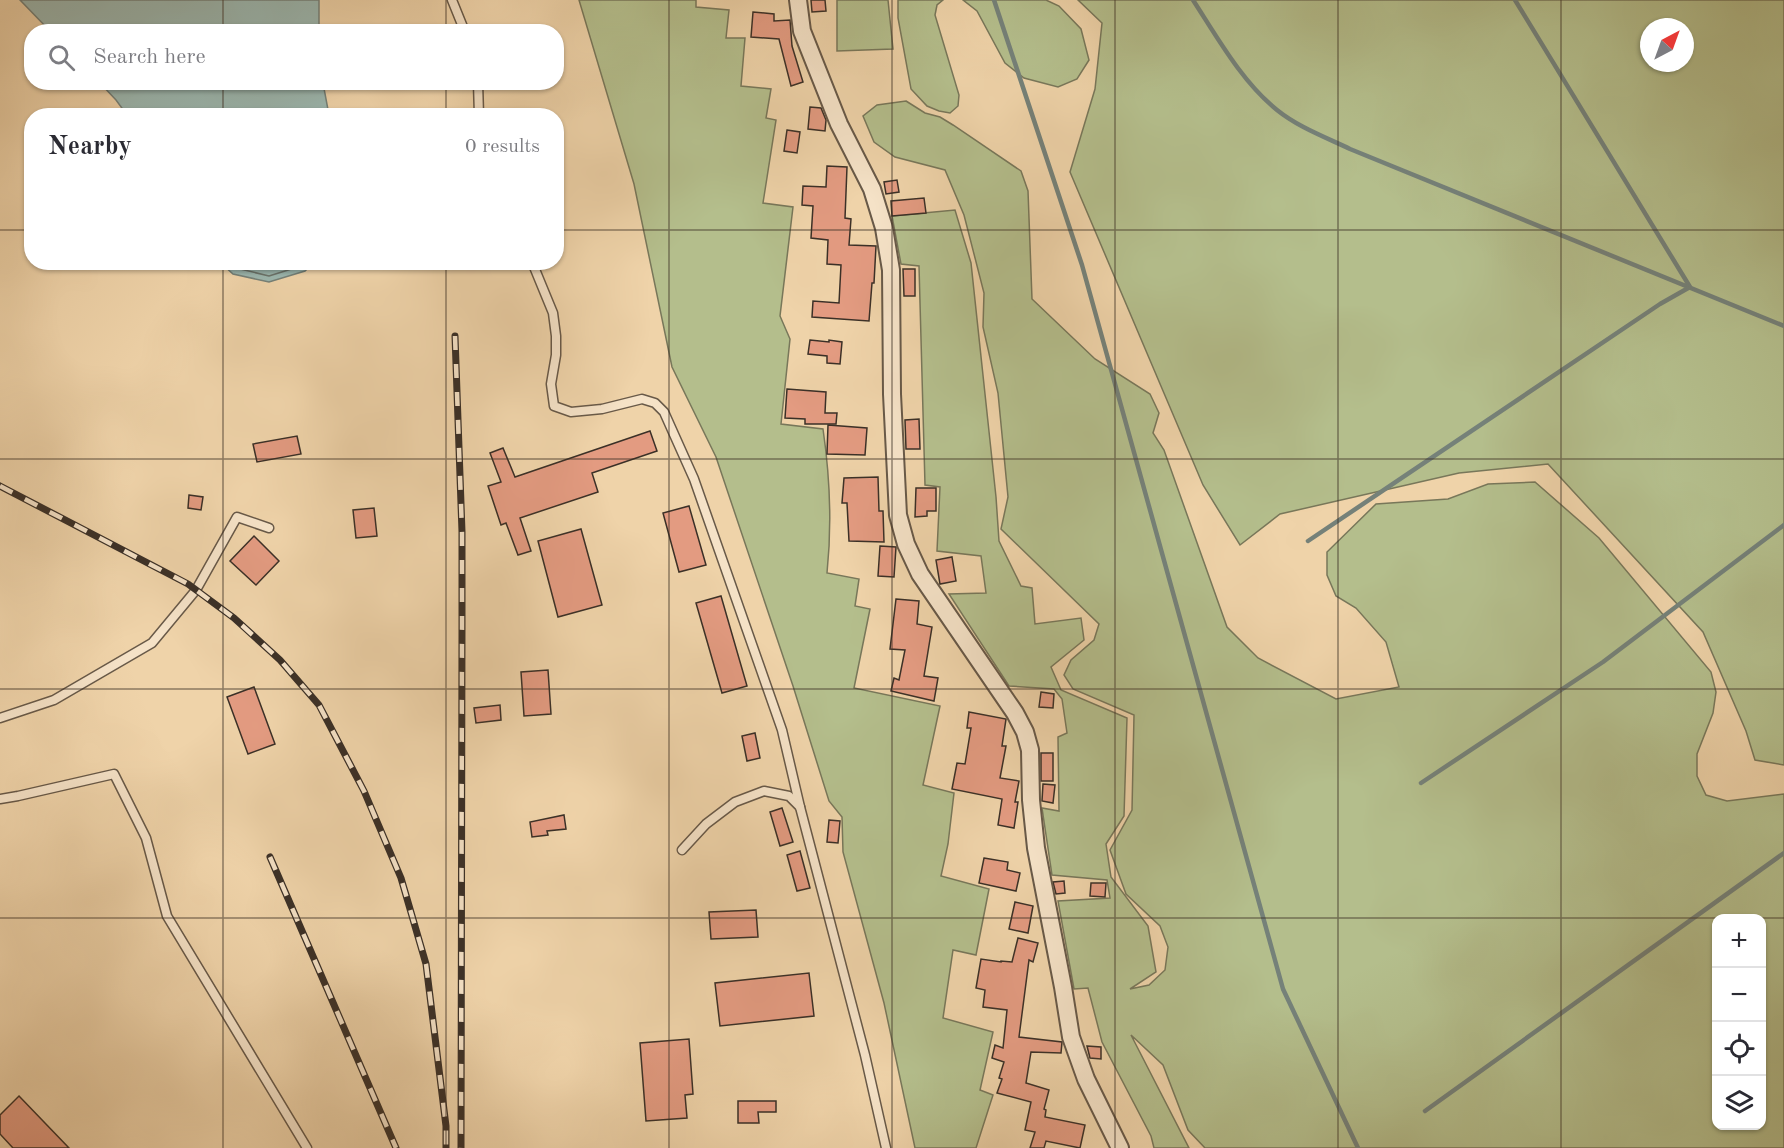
<!DOCTYPE html>
<html lang="en">
<head>
<meta charset="utf-8">
<style>
  body { margin:0; font-family:"Old Standard TT",serif; background:#f7f7f7; color:#2b2b33 }
  .controls { position:absolute; right:18px; bottom:18px; display:grid; overflow:hidden; border-radius:12px; box-shadow:0 2px 4px #0004 }
  .controls button { width:54px; height:54px; display:grid; place-items:center; padding:0; border:0; border-bottom:2px solid #e1e1e2; background:#fff; color:#2b2b33; font:30px sans-serif }
  .compass { position:absolute; left:1640px; top:18px; width:54px; height:54px; border-radius:50%; background:#fff; box-shadow:0 2px 4px #0004; rotate:41deg }
  .list { margin:0; padding:0; list-style:none }
  h2 { display:flex; justify-content:space-between; align-items:center; height:78px; margin:0; padding:0 24px; font-size:26px }
  h2 small { font-size:20px; font-weight:400; color:#7c7c81 }
  .icon { flex:none; width:33px; height:33px; fill:none; stroke:currentColor; stroke-width:2; stroke-linecap:round; stroke-linejoin:round }
  .map { position:relative; flex:none; width:1784px; height:1148px; overflow:hidden }
  .search { position:absolute; background:#fff; box-shadow:0 2px 4px #0004; left:24px; top:24px; width:540px; height:66px; display:flex; align-items:center; gap:15px; box-sizing:border-box; padding:0 21px; border-radius:24px; color:#7c7c81; font-size:22px }
  .panel { position:absolute; background:#fff; box-shadow:0 2px 4px #0004; left:24px; top:108px; width:540px; height:162px; border-radius:24px }
  .map>svg:first-child { display:block }
</style>
</head>
<body>
<div class="map">
<svg width="1784" height="1148" viewBox="0 0 1784 1148">
  <rect width="100%" height="100%" fill="#efd3a9"/>
  <filter id="stains"><feTurbulence type="fractalNoise" baseFrequency=".00333" numOctaves="4"/><feColorMatrix values="0 0 0 0 .2 0 0 0 0 .09 0 0 0 0 .02 0 0 0 .5 -.17"/></filter>
  <radialGradient id="worn" r=".72"><stop offset=".6" stop-color="#630" stop-opacity="0"/><stop offset="1" stop-color="#630" stop-opacity=".3"/></radialGradient>
  <g fill="#b4be8c" stroke="#78775a" stroke-width="1.5" fill-rule="evenodd">
    <path d="M579 0H696V7L729 10 726 38H745L741 86 771 89 766 118 776 120 763 203 793 207 780 316 790 339 781 424 823 429C830 477 832 525 827 573L859 579 855 606 870 609 854 688 940 706 923 785 954 793 948 844 941 876 989 889 976 955 953 950 943 1018 993 1032 980 1090 993 1095 976 1148H915L884 1003 843 852 842 817 829 801 793 686 716 457 672 367 634 184Z"/>
    <polygon points="837,0 888,0 893,49 837,51"/>
    <polygon points="898,0 943,0 937,5 935,15 959,95 958,106 950,113 939,111 927,106 911,89 898,18"/>
    <polygon points="963,0 1046,0 1059,6 1081,29 1089,60 1077,79 1058,87 1024,78 1005,63 977,11"/>
    <path d="M1078 0H1784V765L1755 760 1746 731 1703 632 1548 464 1459 473 1280 514 1240 545 1203 485 1070 172 1095 89 1102 23ZM1649 27H1685V63H1649Z"/>
    <path d="M906 101 925 113 940 117 953 125 1021 171 1028 191 1032 299 1095 359 1150 394 1159 413 1153 433 1164 450 1227 627 1258 658 1336 699 1399 687 1386 642 1356 608 1336 596 1327 575V552L1376 504 1448 499 1488 484 1535 482 1599 538 1711 672 1716 692 1713 713 1697 754V776L1706 795 1727 801 1784 794V1148H1205L1188 1130 1163 1065 1131 1035 1189 1148H1154L1151 1136 1102 1042 1088 988 1074 989 1058 901 1110 898 1107 880 1052 875 1042 808 1059 811 1058 737 1067 733 1062 699 1054 689 1009 686 949 594 986 593 981 556 937 551 940 487 925 485 919 266 901 264 892 216 955 210 971 263 996 497 999 541 1021 586 1032 588 1035 624 1081 618 1084 640 1051 667 1061 690 1127 718 1124 816 1106 844 1111 877 1148 926 1156 972 1130 989 1149 985 1165 970 1168 947 1160 926 1126 894 1110 850 1132 810 1134 715 1073 689 1064 675 1071 660 1094 640 1099 624 1001 529 1008 497 998 393 983 327 984 293 964 215 945 170 895 157 874 142 863 116 877 105ZM1716 918H1762V1126H1716Z"/>
  </g>
  <g fill="#9bb7b0" stroke="#758179" stroke-width="1.5">
    <polygon points="20,0 319,0 319,31 50,31"/>
    <polygon points="100,83 323,83 329,115 127,115 116,100"/>
    <polygon points="221,263 313,263 305,271 269,282 233,274"/>
  </g>
  <g fill="none" stroke-linecap="round" stroke-linejoin="round">
    <polyline stroke="#6b746c" stroke-width="1.5" points="229,262 236,268 269,276 301,266 305,262"/>
    <g stroke="#758179" stroke-width="4.5">
      <polyline points="994,0 1082,265 1283,989 1358,1148"/>
      <path d="M1193 0C1217 37 1242 82 1277 110 1298 127 1325 137 1350 149L1784 326"/>
      <polyline points="1308,541 1660,304 1690,287 1515,0"/>
      <polyline points="1421,783 1603,662 1784,525"/>
      <polyline points="1425,1111 1784,853"/>
    </g>
  </g>
  <g fill="#e39b81" stroke="#3b3027" stroke-width="1.5">
    <polygon points="811,0 825,0 826,11 812,12"/>
    <polygon points="753,12 774,14 774,21 790,20 792,46 803,82 791,86 779,39 751,37"/>
    <polygon points="810,107 821,108 826,120 825,131 808,129"/>
    <polygon points="787,130 800,132 797,153 784,151"/>
    <polygon points="827,166 847,167 845,218 851,219 849,245 876,246 874,283 872,283 869,321 812,317 813,301 839,303 841,265 827,264 828,240 811,238 813,206 802,205 803,186 826,187"/>
    <polygon points="897,180 899,192 886,194 884,182"/>
    <polygon points="924,198 926,213 892,216 891,201"/>
    <polygon points="903,269 915,269 915,296 904,296"/>
    <polygon points="810,340 829,342 829,340 842,342 840,364 827,363 827,356 808,354"/>
    <polygon points="787,389 826,392 825,413 837,413 836,424 805,424 805,419 785,418"/>
    <polygon points="919,419 920,449 906,449 905,420"/>
    <polygon points="828,425 867,428 865,455 827,454"/>
    <polygon points="650,431 657,451 592,473 598,492 520,518 531,551 518,555 506,523 501,525 488,486 501,482 490,453 503,448 515,477"/>
    <polygon points="297,436 301,454 257,462 253,444"/>
    <polygon points="878,477 879,511 883,511 884,542 849,541 847,503 842,503 844,478"/>
    <polygon points="916,488 936,488 936,511 927,511 927,516 915,517"/>
    <polygon points="189,495 203,497 201,510 188,508"/>
    <polygon points="689,506 706,565 679,572 663,513"/>
    <polygon points="374,508 377,536 356,538 353,510"/>
    <polygon points="581,529 602,605 558,617 538,541"/>
    <polygon points="254,536 279,561 256,585 230,561"/>
    <polygon points="880,546 896,547 894,577 878,576"/>
    <polygon points="952,557 956,581 940,584 936,560"/>
    <polygon points="721,596 747,686 722,693 696,603"/>
    <polygon points="896,599 919,601 917,624 932,627 924,676 938,678 934,701 891,691 894,678 899,680 905,650 890,649"/>
    <polygon points="548,670 551,714 524,716 521,672"/>
    <polygon points="254,687 275,744 248,754 227,697"/>
    <polygon points="1041,692 1054,694 1053,708 1039,707"/>
    <polygon points="500,705 501,720 476,723 474,708"/>
    <polygon points="969,712 1006,719 1002,746 1006,746 1000,778 1019,781 1015,802 1018,802 1014,828 998,825 1002,799 952,789 957,763 965,764 971,728 967,728"/>
    <polygon points="755,733 760,758 747,761 742,736"/>
    <rect x="1041" y="753" width="12" height="28"/>
    <polygon points="1043,784 1055,785 1053,803 1042,801"/>
    <polygon points="782,808 793,842 780,846 770,812"/>
    <polygon points="564,815 566,829 547,831 548,835 532,837 530,822"/>
    <polygon points="829,820 840,821 838,843 827,842"/>
    <polygon points="800,851 810,888 797,891 787,855"/>
    <polygon points="984,858 1008,862 1007,870 1020,873 1016,891 979,883"/>
    <polygon points="1064,881 1065,893 1056,894 1053,882"/>
    <polygon points="1091,883 1106,883 1105,897 1090,896"/>
    <polygon points="1015,902 1033,906 1028,933 1009,929"/>
    <polygon points="756,910 758,937 711,939 709,912"/>
    <polygon points="1018,938 1038,943 1033,962 1029,960 1019,1037 1062,1042 1061,1053 1031,1052 1026,1083 1049,1090 1044,1109 1046,1110 1045,1117 1085,1125 1080,1148 1046,1141 1044,1148 1030,1148 1035,1132 1025,1130 1031,1102 997,1093 1002,1079 999,1078 1004,1062 992,1058 995,1045 1003,1048 1007,1010 983,1007 985,990 976,988 981,959 1001,962 1001,961 1012,962"/>
    <polygon points="809,973 814,1016 720,1026 715,983"/>
    <polygon points="689,1039 693,1094 685,1095 687,1118 646,1121 640,1043"/>
    <polygon points="1087,1046 1101,1047 1101,1059 1090,1058"/>
    <polygon points="19,1096 69,1148 13,1148 0,1134 0,1115"/>
    <polygon points="738,1101 776,1101 776,1112 758,1112 759,1123 738,1123"/>
  </g>
  <g fill="none" stroke-linecap="round" stroke-linejoin="round">
    <g stroke="#685948" stroke-width="11">
      <g id="lane">
        <polyline points="452,0 465,32"/>
        <polyline points="478,82 479,116"/>
        <polyline points="532,262 553,313 556,336 556,355 551,384 554,406 571,412 602,409 642,399 655,403 664,412 694,479 782,730 800,807"/>
        <polyline points="0,718 54,700 152,643 196,590 237,517 269,528"/>
        <polyline points="0,799 18,796 114,774 146,838 167,916 307,1148"/>
        <polyline points="682,850 706,824 735,802 764,791 789,796 800,807 865,1055 886,1148"/>
      </g>
    </g>
    <g stroke="#685948" stroke-width="20">
      <polyline id="street" points="798,0 802,31 839,124 872,189 884,228 891,270 892,394 898,515 906,544 920,574 1015,713 1025,732 1030,750 1031,800 1036,848 1063,987 1071,1037 1086,1079 1120,1148"/>
    </g>
    <use href="#lane" stroke="#f5e2c7" stroke-width="8"/>
    <use href="#street" stroke="#f5e2c7" stroke-width="16"/>
    <g stroke="#3b3027" stroke-width="7">
      <g id="rail">
        <polyline points="455,336 462,532 462,624 461,1148"/>
        <polyline points="0,486 188,584 234,618 280,660 319,705 364,791 401,878 426,964 446,1126 446,1148"/>
        <polyline points="270,857 396,1148"/>
      </g>
    </g>
    <use href="#rail" stroke="#f5e2c7" stroke-width="4.5" stroke-dasharray="14" stroke-linecap="butt"/>
  </g>
  <path fill="none" stroke="#3b3027" stroke-width="1.5" stroke-opacity="0.55" d="M223 0V32M446 0V32M669 0V1148M892 0V1148M1115 0V1148M1338 0V1148M1561 0V1148M223 82V116M446 82V116M0 230H32M556 230H1784M223 262V1148M446 262V1148M0 459H1784M0 689H1784M0 918H1784"/>
  <rect width="100%" height="100%" filter="url(#stains)"/>
  <rect width="100%" height="100%" fill="url(#worn)"/>
</svg>
<div class="controls">
<button>+</button>
<button>−</button>
<button><svg class="icon" aria-label="locate" viewBox="0 0 24 24"><circle cx="12" cy="12" r="6"/><path d="M12 2v4M12 18v4M2 12h4M18 12h4"/></svg></button>
<button><svg class="icon" aria-label="layers" viewBox="0 0 24 24"><path d="M12 4l9 5-9 5-9-5zM3 14l9 5 9-5"/></svg></button>
</div>
<svg class="compass" viewBox="-18 -18 36 36"><path d="M0-13l5 13h-10z" fill="#e53935"/><path d="M0 13l5-13h-10z" fill="#7c7c81"/></svg>
<div class="search"><svg class="icon" aria-label="search" viewBox="0 0 24 24"><circle cx="10" cy="10" r="6"/><path d="M15 15l6 6"/></svg>Search here</div>
<section class="panel">
<h2>Nearby<small>0 results</small></h2>
<ul class="list">
</ul>
</section>
</div>
</body>
</html>
